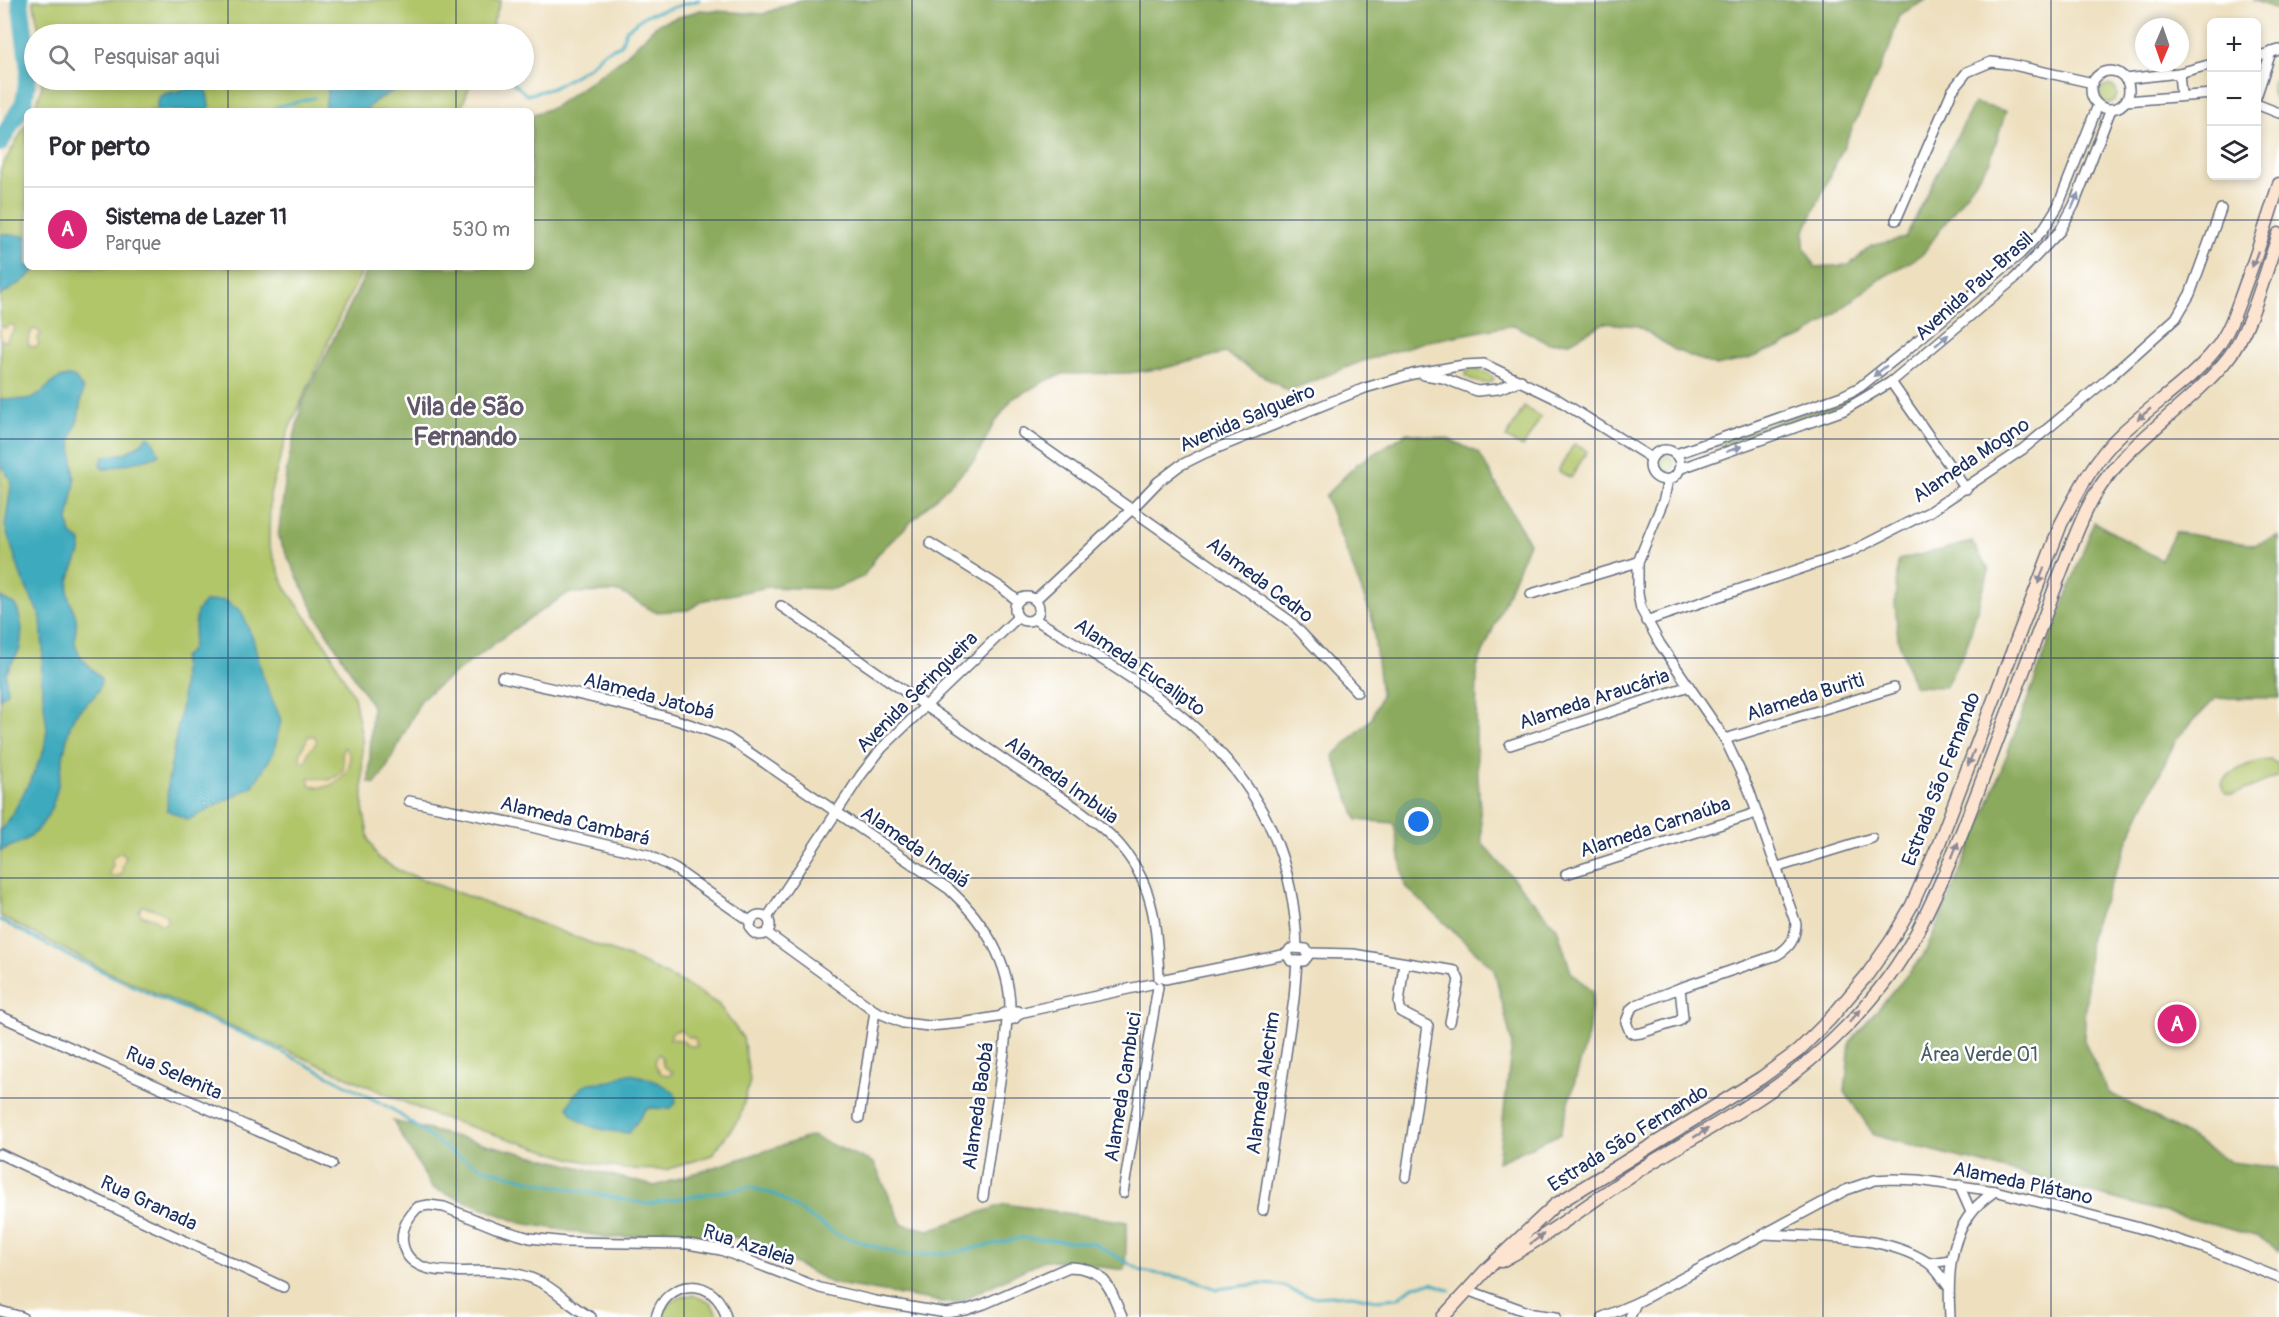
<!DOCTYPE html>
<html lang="pt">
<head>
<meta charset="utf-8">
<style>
  body { margin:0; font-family:Pangolin,sans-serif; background:#f7f7f7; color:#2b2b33 }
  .controls { position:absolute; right:18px; top:18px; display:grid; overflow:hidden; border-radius:9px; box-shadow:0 3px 9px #0003 }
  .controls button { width:54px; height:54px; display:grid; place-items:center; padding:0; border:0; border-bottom:2px solid #e1e1e2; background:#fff; color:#2b2b33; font:30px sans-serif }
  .compass { position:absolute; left:2135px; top:18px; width:54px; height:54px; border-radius:50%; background:#fff; box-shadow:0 3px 9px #0003; rotate:182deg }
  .you { position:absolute; left:1419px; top:822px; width:21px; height:21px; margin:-15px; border:4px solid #fff; border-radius:50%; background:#1a73e8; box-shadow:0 0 0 9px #1a73e833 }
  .badge { display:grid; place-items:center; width:39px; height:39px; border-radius:50%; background:#db2777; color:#fff; font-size:20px; font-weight:700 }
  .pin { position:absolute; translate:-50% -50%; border:3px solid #fff; box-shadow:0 2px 6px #0006 }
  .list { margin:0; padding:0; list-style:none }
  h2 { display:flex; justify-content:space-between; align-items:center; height:78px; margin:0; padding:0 24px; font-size:26px }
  h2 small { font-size:20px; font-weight:400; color:#7c7c81 }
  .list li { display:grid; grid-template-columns:39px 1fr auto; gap:18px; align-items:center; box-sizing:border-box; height:84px; padding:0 24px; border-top:2px solid #e1e1e2 }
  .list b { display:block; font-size:22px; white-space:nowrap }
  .list p { margin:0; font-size:20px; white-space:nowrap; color:#7c7c81 }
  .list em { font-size:20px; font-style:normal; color:#7c7c81 }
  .icon { flex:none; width:33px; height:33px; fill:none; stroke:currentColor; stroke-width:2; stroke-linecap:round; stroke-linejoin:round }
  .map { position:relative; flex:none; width:2279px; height:1317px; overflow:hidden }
  .search { position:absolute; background:#fff; box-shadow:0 3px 9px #0003; left:24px; top:24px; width:510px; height:66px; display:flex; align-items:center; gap:15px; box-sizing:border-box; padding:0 21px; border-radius:33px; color:#7c7c81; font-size:22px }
  .panel { position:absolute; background:#fff; box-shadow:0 3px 9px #0003; left:24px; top:108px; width:510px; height:162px; border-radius:9px }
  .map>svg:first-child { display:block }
</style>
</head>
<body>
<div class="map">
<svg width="2279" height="1317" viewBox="0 0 2279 1317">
  <rect width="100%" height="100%" fill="#fff"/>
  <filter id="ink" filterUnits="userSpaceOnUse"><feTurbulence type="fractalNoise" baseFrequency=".0167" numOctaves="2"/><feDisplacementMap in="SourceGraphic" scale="12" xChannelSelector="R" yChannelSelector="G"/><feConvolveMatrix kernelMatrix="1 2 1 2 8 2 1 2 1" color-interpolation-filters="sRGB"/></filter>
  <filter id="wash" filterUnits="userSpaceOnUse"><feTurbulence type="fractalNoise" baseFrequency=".008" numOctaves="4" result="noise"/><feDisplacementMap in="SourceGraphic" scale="24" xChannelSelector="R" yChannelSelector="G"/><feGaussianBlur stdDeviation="1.35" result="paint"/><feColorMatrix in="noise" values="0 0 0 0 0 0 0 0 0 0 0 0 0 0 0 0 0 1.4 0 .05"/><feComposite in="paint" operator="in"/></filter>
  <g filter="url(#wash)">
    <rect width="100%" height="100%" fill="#eee0bf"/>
    <g fill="#b1c569" stroke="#667a64" stroke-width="1.5">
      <polygon points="33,0 501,0 489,34 40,34"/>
      <path d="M2279 74V102L2278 103C2269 95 2270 83 2279 74Z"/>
      <polygon points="42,80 472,80 460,111 34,111 42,87"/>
      <circle cx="2108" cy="94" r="9"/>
      <polygon points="27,123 27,267 364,267 338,320 288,431 270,494 269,545 285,587 329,650 354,697 362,737 363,808 369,840 378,858 398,870 636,960 685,984 718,1004 743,1038 750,1081 740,1117 712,1155 666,1170 624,1169 573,1159 436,1116 106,971 0,916 0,170"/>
      <path d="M1469 370C1478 370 1488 370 1494 379L1490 383C1480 384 1472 381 1465 375Z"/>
      <polygon points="1861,391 1863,394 1832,408 1702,451 1700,446 1831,405"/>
      <polygon points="1524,407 1541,417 1523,447 1506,438"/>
      <polygon points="1574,444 1587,451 1571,478 1558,471"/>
      <circle cx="1665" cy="464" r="9"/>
      <path d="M2270 760 2278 764V776L2233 795C2226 794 2222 791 2221 783 2231 770 2253 761 2270 760Z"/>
      <path d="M693 1295 711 1303 719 1317H662C667 1302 678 1296 693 1295Z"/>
    </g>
    <g fill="#8caa5d" stroke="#546c5e" stroke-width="1.5">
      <polygon points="799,0 1926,0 1899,15 1889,49 1805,230 1804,246 1815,267 1849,265 1871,246 1905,238 1974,103 2006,111 1990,161 1922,255 1880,279 1806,336 1748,359 1716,366 1675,350 1638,326 1604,323 1570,342 1548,343 1514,325 1424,342 1360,362 1288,391 1225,353 1165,368 1129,373 1063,374 1043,382 1012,399 992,427 975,460 878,554 863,577 834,589 768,587 705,600 688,610 655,612 620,592 568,593 521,624 422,698 385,771 375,784 369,782 372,706 316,615 278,537 287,468 302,403 367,271 369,267 531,267 531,115 554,107 623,58 658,24 700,10 763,14"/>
      <polygon points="2253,0 2279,0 2279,10"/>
      <polygon points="1407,433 1448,439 1479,453 1529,543 1477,667 1476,744 1482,843 1557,928 1571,972 1593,992 1588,1035 1560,1134 1498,1162 1512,1043 1494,969 1405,886 1394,823 1357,820 1333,756 1372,718 1381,695 1372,618 1325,496 1357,464"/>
      <polygon points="2094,522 2161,560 2175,532 2254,545 2279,536 2279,698 2216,698 2177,738 2133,829 2090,934 2084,1040 2108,1092 2175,1128 2231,1162 2279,1168 2279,1251 2259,1237 1874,1135 1845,1092 1850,1042 1924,955 1985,813"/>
      <polygon points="1972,542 1989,570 1966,648 1945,687 1914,686 1898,639 1895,603 1898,560"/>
      <polygon points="393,1121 655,1186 812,1136 874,1163 902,1224 929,1230 1005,1204 1127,1222 1125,1270 1044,1260 954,1304 831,1283 750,1239 683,1233 612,1238 521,1223 432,1188"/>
    </g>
    <g fill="#eeda9e" stroke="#84847e" stroke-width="1.5">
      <polygon points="10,325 14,325 15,329 5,342 0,339 0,326 6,328"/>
      <polygon points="36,329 41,334 37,339 39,345 36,347 29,346 28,341 32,330"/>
      <path d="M308 736H315L317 742 309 751 306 762 301 761C297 753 306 744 308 736Z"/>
      <path d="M344 747C363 763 334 796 309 785V777L329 780C356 769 336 760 344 747Z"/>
      <polygon points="119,853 123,853 126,857 122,867 123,871 121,875 112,877 109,873 113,865 112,858"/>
      <path d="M142 906C146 906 162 912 166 915L167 923 161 925 154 918 142 916 139 911Z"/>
      <polygon points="680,1030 687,1036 695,1038 697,1046 688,1046 682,1040 670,1039 672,1032"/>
      <path d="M659 1054 662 1057 663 1066 673 1072 669 1075 662 1074C656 1069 652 1061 659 1054Z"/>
    </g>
    <g fill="#3eaabd" stroke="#2c6c8e" stroke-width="1.5">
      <polygon points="330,80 403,80 394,91 376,100 365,111 324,111"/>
      <polygon points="196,87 203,88 207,93 210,111 156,111 158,98 164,94"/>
      <polygon points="0,234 27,236 27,267 39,267 22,282 0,296"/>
      <path d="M69 376 75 378 83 389 78 419 71 439 75 482 68 521 71 534 81 542C82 557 71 568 69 582 66 602 72 601 76 618 78 625 74 633 75 641 77 659 91 666 101 679 100 701 81 702 73 719 56 758 67 813 25 840 18 844 8 847 0 851V831L11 817 30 781 44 750 47 729 41 679 43 651 41 618 22 579 5 526 11 486 10 479 0 463V399C11 398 25 402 35 397 48 390 52 377 69 376Z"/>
      <path d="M148 436 152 439 159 454C151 460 119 465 108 469H103L100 465 103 457 125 453 142 443Z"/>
      <polygon points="0,597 14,604 18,610 22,629 20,649 6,673 7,693 0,698"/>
      <polygon points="224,600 241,611 253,639 263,677 281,720 274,752 253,786 188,820 167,810 168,781 182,704 183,658 192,649 197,611 205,602"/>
      <path d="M625 1074C640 1074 664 1083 675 1094L676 1103 670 1109 650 1108 646 1109 629 1133C608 1132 578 1128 568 1107L574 1095 585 1085 589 1083 612 1081Z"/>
    </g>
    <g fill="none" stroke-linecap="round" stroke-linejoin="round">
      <g stroke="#3eaabd" stroke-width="3">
        <polyline points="510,80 527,95 553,88 589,67 604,52 621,45 626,30 646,15 699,0"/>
        <polyline points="271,111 279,106 314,98"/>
        <polyline points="0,920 67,955 146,992 262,1042 339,1081 392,1109 452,1153 483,1168 544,1184 647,1204 749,1187 776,1195 836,1234 902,1255 952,1253 1021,1238 1093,1243 1142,1271 1190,1279 1217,1289 1260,1284 1276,1285 1284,1286 1295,1292 1312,1297 1352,1295 1376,1300 1398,1298 1413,1286 1432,1283 1450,1290"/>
      </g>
      <polyline stroke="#3eaabd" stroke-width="18" points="0,143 24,102 29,70 20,0"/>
    </g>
  </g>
  <g filter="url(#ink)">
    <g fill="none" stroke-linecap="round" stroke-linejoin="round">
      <g stroke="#656d80" stroke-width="12">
        <g id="minor">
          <polyline points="2256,57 2279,50"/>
          <circle cx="2110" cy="90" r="19"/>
          <polyline points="2179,73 2181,95"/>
          <polyline points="2125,79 2179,73 2212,64"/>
          <polyline points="2256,97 2271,52"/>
          <polyline points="2126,101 2212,94"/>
          <polyline points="2256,104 2279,113"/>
          <polyline points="1896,220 1952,91 1967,72 1991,62 2009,64 2093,83"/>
          <polyline points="1424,375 1443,378 1477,391 1498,389 1521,380"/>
          <polyline points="1891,382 1966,489"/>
          <polyline points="1023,433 1290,621 1357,692"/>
          <circle cx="1665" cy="465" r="15"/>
          <polyline points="1676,454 1842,396 1860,387 1904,352 2020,254 2043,230 2058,206 2098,105"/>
          <polyline points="1679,469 1844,410 1891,382 2014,279 2060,231 2074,205 2111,109"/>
          <path d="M1668 479 1664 499 1638 562V594L1641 609 1660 644 1725 739 1749 790 1796 924C1795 940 1790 947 1777 955L1680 988"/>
          <polyline points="930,543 1002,588 1018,601"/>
          <polyline points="1531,594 1638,562"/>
          <circle cx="1027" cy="609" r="12"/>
          <polyline points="1035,600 1131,510 1158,482 1179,466 1205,453 1365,388 1413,374 1464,365 1484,364 1557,399 1651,458"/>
          <path d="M781 606C857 659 934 711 1010 764 1045 787 1097 817 1123 849 1155 888 1157 930 1159 978"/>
          <path d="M1034 619C1171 698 1292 772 1297 948"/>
          <polyline points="1646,621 1850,552 1929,512 2023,449 2110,377 2176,318 2190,294 2221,209"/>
          <path d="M502 677C578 695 655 709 728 738L949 889C983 920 1011 963 1010 1011"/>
          <polyline points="1725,739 1894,688"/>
          <polyline points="1510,745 1689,686"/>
          <polyline points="409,801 523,825 648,855 675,869 751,922"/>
          <polyline points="1778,867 1872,838"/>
          <polyline points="1566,874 1756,813"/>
          <circle cx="760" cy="925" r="10"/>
          <polyline points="767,918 861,775 882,748 1018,617"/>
          <polyline points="767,933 875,1011 903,1023 929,1026 962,1023 1003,1016"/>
          <polygon points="1294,948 1306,949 1308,956 1304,961 1291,961 1287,954 1290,949"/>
          <polyline points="1308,953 1353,954 1455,971 1459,980 1450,1022"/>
          <polyline points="1404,963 1399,1003 1401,1012 1428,1026 1406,1177"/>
          <polyline points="1165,979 1287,954"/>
          <polygon points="1680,988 1683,1017 1679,1021 1641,1033 1634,1034 1630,1032 1626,1022 1631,1009 1636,1005"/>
          <polyline points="1019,1013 1151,984"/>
          <polyline points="0,1016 332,1164"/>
          <polyline points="859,1118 875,1011"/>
          <polyline points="0,1154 283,1287"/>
          <polyline points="1959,1185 1971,1212"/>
          <polyline points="1123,1193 1158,987"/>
          <polyline points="983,1197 1004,1053 1007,1020 1003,1014 1010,1011 1018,1011 1018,1015 1014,1019 1007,1020"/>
          <polyline points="1263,1210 1294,999 1297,961"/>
          <path d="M1765 1234C1816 1237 1883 1234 1927 1262 1935 1267 1942 1278 1948 1286"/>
          <polyline points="1929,1263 1951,1260"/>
          <polyline points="1467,1290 1533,1314 1556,1317"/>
          <polyline points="0,1311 22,1317"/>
          <path d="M591 1317C571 1308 557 1289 538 1281 522 1273 500 1271 483 1271 458 1271 409 1278 403 1244 400 1230 408 1217 418 1207L429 1205 444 1207 496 1228 530 1238 566 1242 688 1244 721 1250 820 1288 875 1301 946 1313 966 1310 984 1304 1069 1267C1106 1268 1109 1287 1122 1317"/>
          <path d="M656 1317C667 1277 716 1276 726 1317"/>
          <polyline points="1603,1317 1636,1303 1846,1190 1875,1180 1892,1179 1918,1180 1995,1191 2136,1227 2204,1248 2279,1278"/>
          <polyline points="1630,1317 1636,1303"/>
          <path d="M1950 1317C1948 1282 1948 1242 1971 1213 1977 1204 1987 1197 1995 1191"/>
        </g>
      </g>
      <g stroke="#656d80" stroke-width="15">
        <g id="secondary">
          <path d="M1501 1261C1550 1235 1594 1199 1641 1169 1681 1144 1723 1122 1762 1096 1824 1055 1882 998 1917 932 1943 882 1963 830 1983 778 2004 723 2024 669 2045 615 2058 579 2071 543 2087 509 2118 445 2185 412 2228 358 2251 330 2266 269 2279 234"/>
          <path d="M1443 1317 1487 1269 1555 1205 1761 1078 1798 1051 1830 1019 1867 975 1891 941 1912 905 1938 846 2061 524C2078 491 2095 458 2122 433 2152 405 2189 382 2215 350 2231 330 2238 304 2247 280 2259 248 2269 216 2279 184"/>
        </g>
      </g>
      <use href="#minor" stroke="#fff" stroke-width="9"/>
      <use href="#secondary" stroke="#fde4d0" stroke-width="12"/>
    </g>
    <defs><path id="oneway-solid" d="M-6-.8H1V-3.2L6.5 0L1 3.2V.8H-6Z" transform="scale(1.5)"/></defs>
    <g fill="#8d97ae">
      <use href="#oneway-solid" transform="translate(2075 201) rotate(-67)"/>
      <use href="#oneway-solid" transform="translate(1942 340) rotate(-40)"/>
      <use href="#oneway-solid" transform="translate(1880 371) rotate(141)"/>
      <use href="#oneway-solid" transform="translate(1734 449) rotate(-20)"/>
    </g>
    <g fill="#8c8a97">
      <use href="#oneway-solid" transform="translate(2255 259) rotate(110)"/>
      <use href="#oneway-solid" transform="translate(2144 414) rotate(140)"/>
      <use href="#oneway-solid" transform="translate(2041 576) rotate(111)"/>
      <use href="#oneway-solid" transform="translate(1971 758) rotate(111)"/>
      <use href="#oneway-solid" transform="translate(1955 850) rotate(-68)"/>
      <use href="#oneway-solid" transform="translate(1855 1016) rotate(-48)"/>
      <use href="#oneway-solid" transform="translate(1701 1133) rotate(-31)"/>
      <use href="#oneway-solid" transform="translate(1537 1239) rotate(-36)"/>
    </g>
  </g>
  <path fill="none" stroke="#1b2f5e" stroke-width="1.5" stroke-opacity="0.55" d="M228 0V34M456 0V34M684 0V1317M912 0V1317M1140 0V1317M1367 0V1317M1595 0V1317M1823 0V1317M2051 0V1317M228 80V111M456 80V111M0 220H27M531 220H2279M228 267V1317M456 267V1317M0 439H2279M0 658H2279M0 878H2279M0 1098H2279"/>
  <g text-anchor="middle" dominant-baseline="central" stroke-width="5" stroke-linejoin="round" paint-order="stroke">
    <g font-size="20" fill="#1b2f5e" stroke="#fff">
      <text transform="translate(1974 286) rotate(-42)">Avenida Pau-Brasil</text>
      <text transform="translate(1247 418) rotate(-23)">Avenida Salgueiro</text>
      <text transform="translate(1971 460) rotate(-34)">Alameda Mogno</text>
      <text transform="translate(1260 580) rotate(37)">Alameda Cedro</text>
      <text transform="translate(1140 667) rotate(35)">Alameda Eucalipto</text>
      <text transform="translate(917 692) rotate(-45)">Avenida Seringueira</text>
      <text transform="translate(649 696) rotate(15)">Alameda Jatobá</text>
      <text transform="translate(1805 697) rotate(-17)">Alameda Buriti</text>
      <text transform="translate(1594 699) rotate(-18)">Alameda Araucária</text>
      <text transform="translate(1941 779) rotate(-69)">Estrada São Fernando</text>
      <text transform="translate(1062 780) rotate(36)">Alameda Imbuia</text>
      <text transform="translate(575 821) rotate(14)">Alameda Cambará</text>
      <text transform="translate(1655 827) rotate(-18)">Alameda Carnaúba</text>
      <text transform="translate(915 847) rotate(35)">Alameda Indaiá</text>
      <text transform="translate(174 1073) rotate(24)">Rua Selenita</text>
      <text transform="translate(1263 1083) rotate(-82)">Alameda Alecrim</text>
      <text transform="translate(1123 1087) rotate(-81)">Alameda Cambuci</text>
      <text transform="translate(978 1106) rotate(-82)">Alameda Baobá</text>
      <text transform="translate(1628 1138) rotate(-32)">Estrada São Fernando</text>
      <text transform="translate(2023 1183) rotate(12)">Alameda Plátano</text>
      <text transform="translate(149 1203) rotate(25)">Rua Granada</text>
      <text transform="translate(749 1245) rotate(18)">Rua Azaleia</text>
    </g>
    <g font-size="20" fill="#485c61" stroke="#fff">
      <text x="1979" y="1054">Área Verde 01</text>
    </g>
    <g font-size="26" font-weight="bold" fill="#605768" stroke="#fff">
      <text x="465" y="407">Vila de São<tspan x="465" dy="30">Fernando</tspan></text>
    </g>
  </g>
</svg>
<div class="controls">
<button>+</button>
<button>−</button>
<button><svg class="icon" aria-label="layers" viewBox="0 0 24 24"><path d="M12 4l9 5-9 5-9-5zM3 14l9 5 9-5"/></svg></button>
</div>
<svg class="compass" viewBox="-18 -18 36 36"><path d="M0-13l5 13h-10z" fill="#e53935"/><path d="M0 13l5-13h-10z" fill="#7c7c81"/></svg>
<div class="you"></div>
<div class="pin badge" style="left:2177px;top:1024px">A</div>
<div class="search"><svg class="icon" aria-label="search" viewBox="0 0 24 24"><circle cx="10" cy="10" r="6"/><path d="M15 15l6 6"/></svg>Pesquisar aqui</div>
<section class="panel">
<h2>Por perto<small></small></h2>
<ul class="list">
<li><span class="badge">A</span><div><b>Sistema de Lazer 11</b><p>Parque</p></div><em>530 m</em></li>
</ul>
</section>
</div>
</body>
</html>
